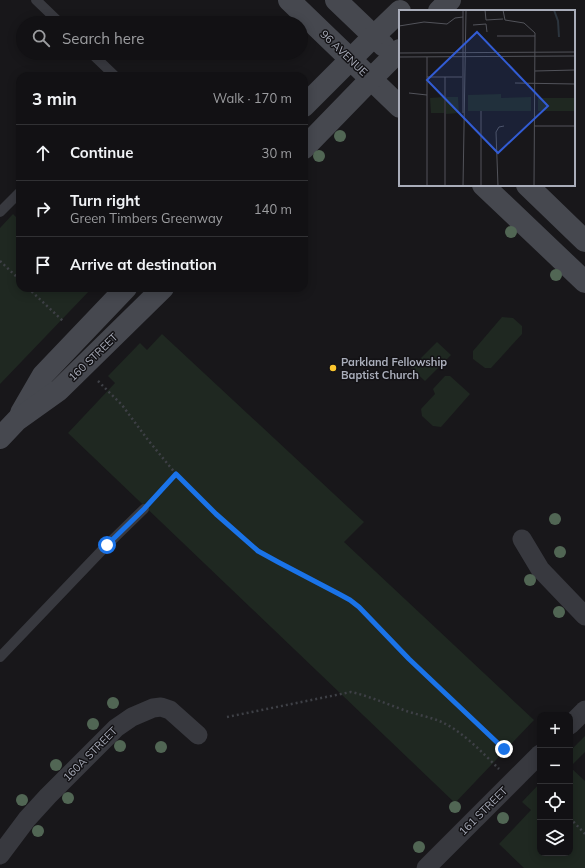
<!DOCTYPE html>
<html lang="en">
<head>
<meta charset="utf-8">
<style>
  body { margin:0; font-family:Mulish,sans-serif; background:#1f1f22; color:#f1f3f6 }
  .controls { position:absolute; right:12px; bottom:12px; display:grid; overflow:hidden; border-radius:8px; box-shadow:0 2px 10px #0003 }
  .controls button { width:36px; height:36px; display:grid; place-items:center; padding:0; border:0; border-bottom:1px solid #313134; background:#121114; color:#f1f3f6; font:20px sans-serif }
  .stop { position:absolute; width:12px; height:12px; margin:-9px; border:3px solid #1a73e8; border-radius:50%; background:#fff }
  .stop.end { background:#1a73e8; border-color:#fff; box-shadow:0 1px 4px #0008 }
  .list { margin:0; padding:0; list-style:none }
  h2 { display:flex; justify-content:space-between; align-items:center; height:52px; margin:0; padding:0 16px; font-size:17px }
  h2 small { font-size:13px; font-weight:400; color:#9c9da0 }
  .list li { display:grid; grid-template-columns:26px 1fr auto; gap:12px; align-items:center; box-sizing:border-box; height:56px; padding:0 16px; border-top:1px solid #313134 }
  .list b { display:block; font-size:15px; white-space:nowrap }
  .list p { margin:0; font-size:13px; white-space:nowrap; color:#9c9da0 }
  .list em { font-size:13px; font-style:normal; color:#9c9da0 }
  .icon { flex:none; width:22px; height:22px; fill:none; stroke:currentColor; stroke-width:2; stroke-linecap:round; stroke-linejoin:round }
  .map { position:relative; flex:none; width:585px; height:868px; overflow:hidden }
  .search { position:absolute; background:#121114; box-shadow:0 2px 10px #0003; left:16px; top:16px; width:292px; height:44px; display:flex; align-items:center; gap:10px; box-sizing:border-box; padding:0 14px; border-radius:22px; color:#9c9da0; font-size:15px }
  .panel { position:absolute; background:#121114; box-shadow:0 2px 10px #0003; left:16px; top:72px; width:292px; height:220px; border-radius:12px }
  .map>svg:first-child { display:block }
</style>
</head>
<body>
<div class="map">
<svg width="585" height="868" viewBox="0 0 585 868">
  <rect width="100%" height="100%" fill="#18171a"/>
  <g fill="#1f2821">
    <polygon points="13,214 20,221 20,288 90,288 91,289 0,384 0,228"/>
    <polygon points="502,317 513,318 522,326 522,334 491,368 485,368 473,359 473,351"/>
    <polygon points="162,334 364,522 344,542 534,720 455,803 68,433 115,383 108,376 140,343 147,350"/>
    <polygon points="437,342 451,355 425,381 411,368"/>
    <polygon points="445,376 450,376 470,394 441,427 433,426 422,416 421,409 435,394 433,389"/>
    <polygon points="585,736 585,752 570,767 585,781 585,868 524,868 499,844 531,810 522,802 540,783 540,853 570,853 570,751"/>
  </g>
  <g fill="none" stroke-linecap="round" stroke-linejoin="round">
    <g stroke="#3e4046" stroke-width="2.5" stroke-dasharray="2 3" stroke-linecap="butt">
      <polyline points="0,261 20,280"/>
      <polyline points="28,288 64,322"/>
      <polyline points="98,381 122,405 148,440 176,474 216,514 258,551 278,562 339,594 350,600 359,607 409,659 457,704 511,757"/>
      <polyline points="153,498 176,474"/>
      <path d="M227 717 351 692C369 696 384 703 401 709 413 714 427 716 439 721 460 729 483 753 499 769"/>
      <polyline points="570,818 585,834"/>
    </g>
    <g stroke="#38393f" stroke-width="10">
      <polyline points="36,0 60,23"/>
      <polyline points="91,53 115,76"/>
      <polyline points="0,212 20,192"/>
      <polyline points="0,657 107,545 144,509"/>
    </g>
    <g stroke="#38393f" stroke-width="19">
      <polyline points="522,539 540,569 585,616"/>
      <polyline points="570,725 585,710"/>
      <polyline points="0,855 27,819 48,796 116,728 132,717 153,708 161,707 170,710 198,735"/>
      <polyline points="426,868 540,754"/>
    </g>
    <g stroke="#46484f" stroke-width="22">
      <polyline points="289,0 400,107"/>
      <polyline points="336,0 384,46"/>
      <polyline points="439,11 450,0"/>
      <polyline points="304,106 374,36 400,11"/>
      <polyline points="304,148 371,79 400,50"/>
      <polyline points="483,185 585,282"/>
      <polyline points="527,185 585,241"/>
      <polyline points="21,413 43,375 126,288"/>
      <polyline points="0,438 17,420 59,390 163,288"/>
    </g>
  </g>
  <g fill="#516654">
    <circle cx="340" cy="136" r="6"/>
    <circle cx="319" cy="156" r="6"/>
    <circle cx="511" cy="232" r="6"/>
    <circle cx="556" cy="275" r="6"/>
    <circle cx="555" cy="519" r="6"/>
    <circle cx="560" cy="552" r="6"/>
    <circle cx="530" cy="580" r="6"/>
    <circle cx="559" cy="612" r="6"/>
    <circle cx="113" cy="703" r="6"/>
    <circle cx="93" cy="724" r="6"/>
    <circle cx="120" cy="746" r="6"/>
    <circle cx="161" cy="747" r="6"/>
    <circle cx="56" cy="765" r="6"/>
    <circle cx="68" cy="798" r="6"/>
    <circle cx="22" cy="800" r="6"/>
    <circle cx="455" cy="807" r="6"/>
    <circle cx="503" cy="818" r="6"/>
    <circle cx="38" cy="831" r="6"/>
    <circle cx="419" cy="847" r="6"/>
  </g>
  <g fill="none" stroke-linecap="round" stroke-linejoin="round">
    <polyline stroke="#1a73e8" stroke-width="5" points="107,545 144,509 176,474 216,514 258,551 278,562 339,594 350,600 359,607 409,659 504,749"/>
  </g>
  <circle fill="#fbc62e" stroke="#131215" stroke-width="1.5" cx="333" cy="368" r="4"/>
  <g text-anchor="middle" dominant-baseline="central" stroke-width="3" stroke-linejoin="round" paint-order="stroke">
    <g font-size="11" fill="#a9adba" stroke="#131215">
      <text transform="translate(344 53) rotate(44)">96 AVENUE</text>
      <text transform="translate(93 357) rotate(-44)">160 STREET</text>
      <text transform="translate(90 754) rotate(-45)">160A STREET</text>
      <text transform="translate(483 811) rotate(-45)">161 STREET</text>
    </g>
    <g font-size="11" font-weight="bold" fill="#a9adba" stroke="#131215" text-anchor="start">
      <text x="341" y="362">Parkland Fellowship<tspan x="341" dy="13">Baptist Church</tspan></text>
    </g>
  </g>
  <g transform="translate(399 10)">
    <rect width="176" height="176" fill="#18171a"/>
    <path d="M139 77V88H176V101H139ZM102 84V88L132 87V101H69V85ZM45 87V103H32L31 88ZM47 87H59L60 103 47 104Z" fill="#1f2821"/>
    <path fill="none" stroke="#2c353e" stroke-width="2" d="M155 0 159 11 160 27"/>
    <path fill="none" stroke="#52535a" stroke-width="1" d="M86 0 87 10 104 9M104 0 106 10 125 13 136 23 135 176M74 15 87 14 88 22M0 16 25 12 48 14 56 8 64 7M98 26H136M0 43 176 42M0 47 176 46M136 61 176 60M28 67H63M46 67V176M116 73 176 74M10 83 28 85M82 101V176M64 103V0M135 116H176M28 176V47M64 176 67 0M99 176 97 122 100 117 105 116"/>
    <path fill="#325cd4" fill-opacity="0.15" stroke="#325cd4" stroke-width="2" d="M78 22 149 96 99 143 28 70Z"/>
    <rect width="176" height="176" fill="none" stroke="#a9adba" stroke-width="2"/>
  </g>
</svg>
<div class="controls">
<button>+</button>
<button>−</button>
<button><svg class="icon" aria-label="locate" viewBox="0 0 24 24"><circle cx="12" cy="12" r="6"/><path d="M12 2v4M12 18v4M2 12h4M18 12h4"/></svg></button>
<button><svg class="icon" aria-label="layers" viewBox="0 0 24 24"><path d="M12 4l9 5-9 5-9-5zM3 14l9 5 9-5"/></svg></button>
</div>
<div class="stop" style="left:107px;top:545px"></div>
<div class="stop end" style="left:504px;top:749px"></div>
<div class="search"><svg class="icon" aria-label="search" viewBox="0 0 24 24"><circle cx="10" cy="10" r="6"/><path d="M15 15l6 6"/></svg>Search here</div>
<section class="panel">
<h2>3 min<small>Walk · 170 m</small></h2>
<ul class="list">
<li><svg class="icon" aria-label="ahead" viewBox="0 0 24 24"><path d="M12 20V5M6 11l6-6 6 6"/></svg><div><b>Continue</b></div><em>30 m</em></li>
<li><svg class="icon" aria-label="right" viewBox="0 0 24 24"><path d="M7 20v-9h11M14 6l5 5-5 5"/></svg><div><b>Turn right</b><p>Green Timbers Greenway</p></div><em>140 m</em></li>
<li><svg class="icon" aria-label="arrive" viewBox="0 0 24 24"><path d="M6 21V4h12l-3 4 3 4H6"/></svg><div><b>Arrive at destination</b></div></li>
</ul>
</section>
</div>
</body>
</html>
